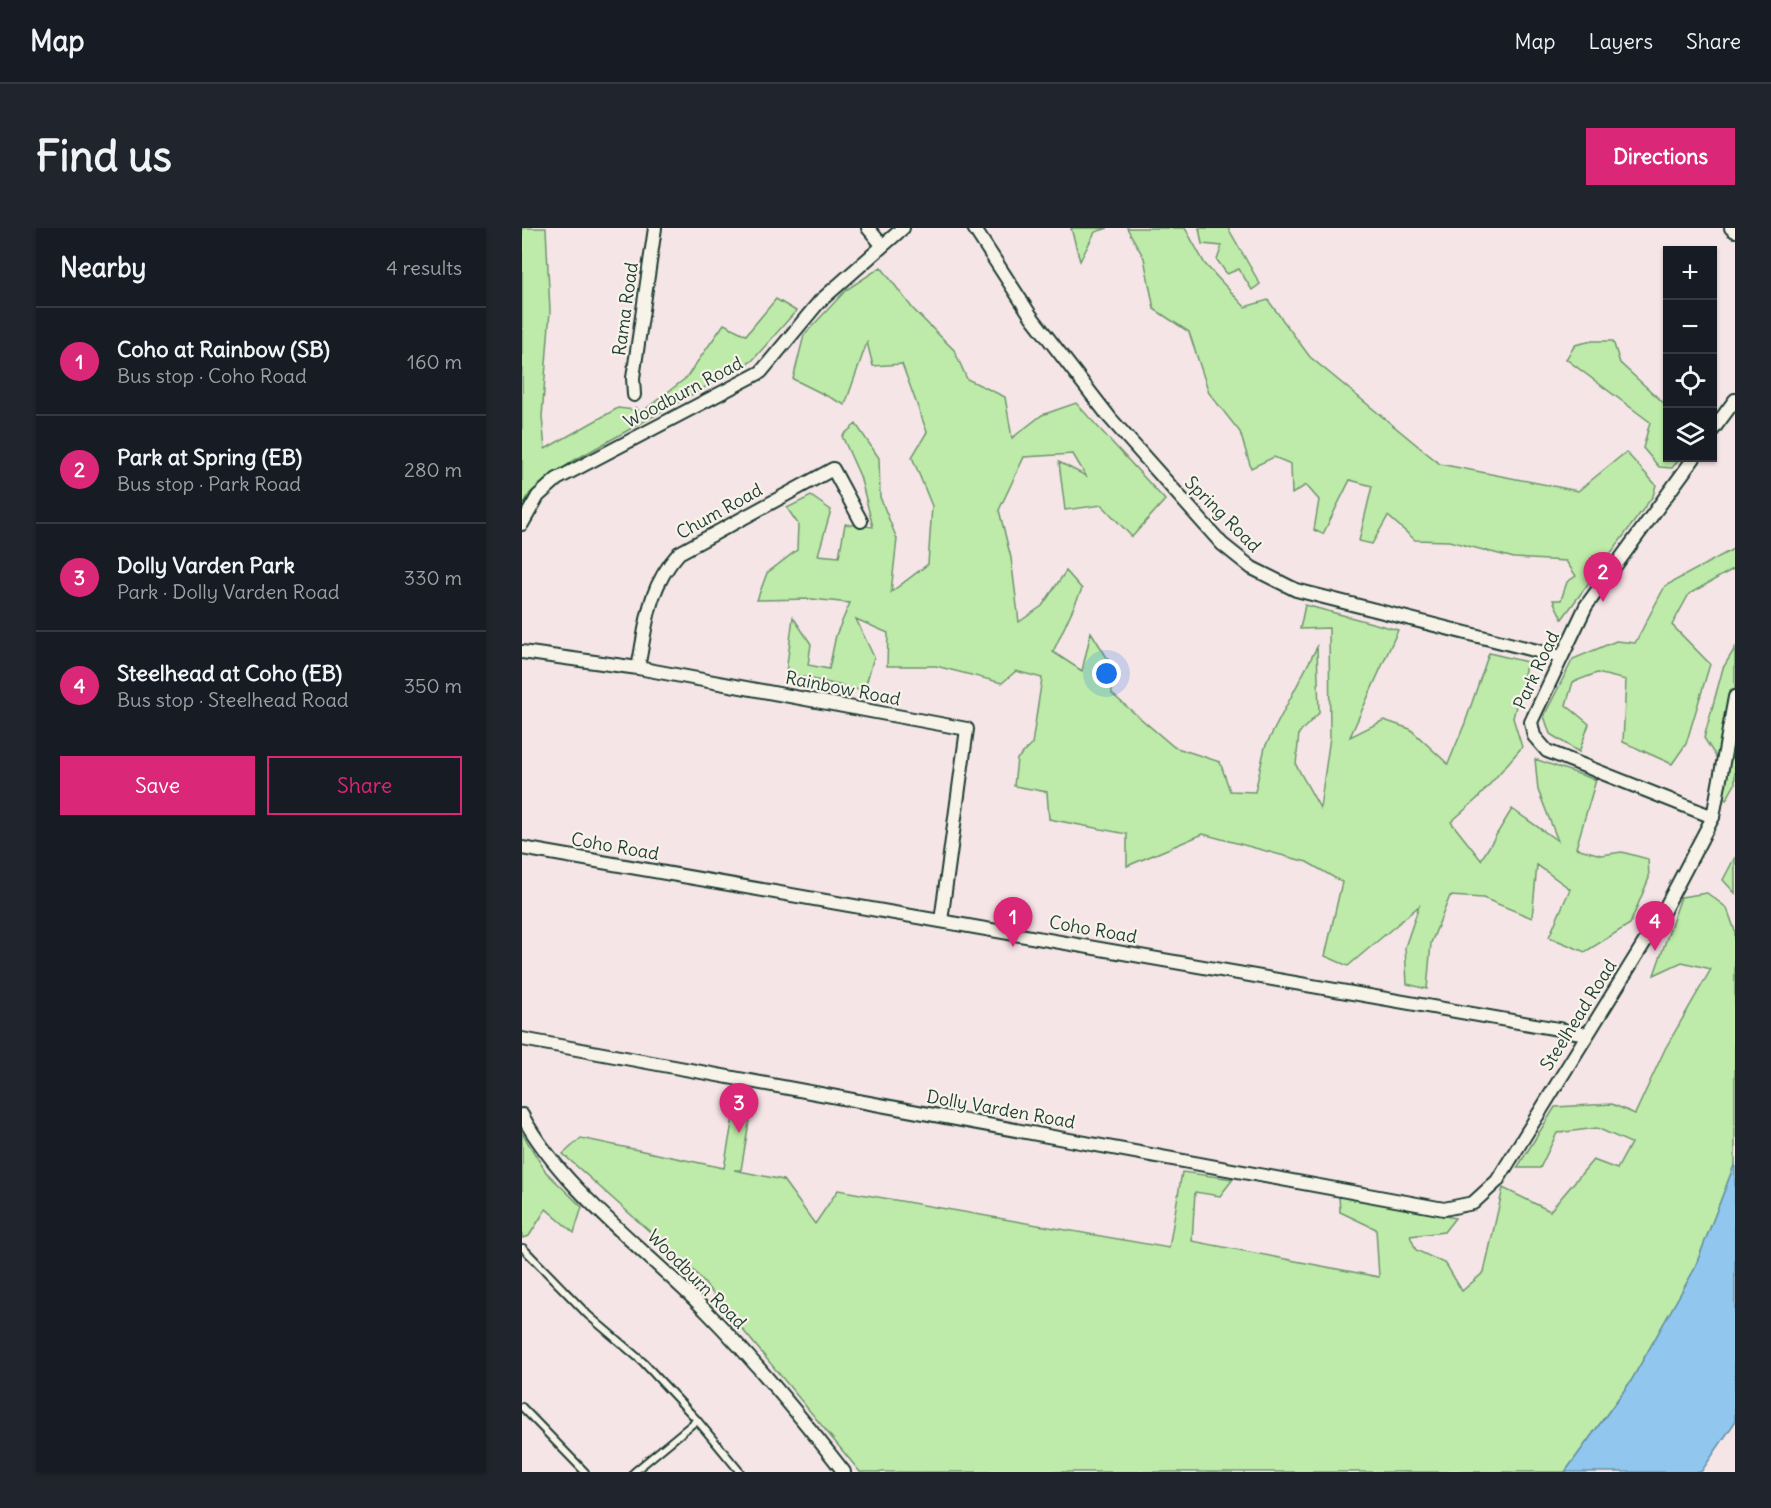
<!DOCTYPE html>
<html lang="en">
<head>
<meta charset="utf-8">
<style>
  body { margin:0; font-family:Delius,sans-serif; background:#20242c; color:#f1f3f6 }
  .controls { position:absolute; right:18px; top:18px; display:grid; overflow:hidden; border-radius:0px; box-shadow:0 2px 4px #0004 }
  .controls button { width:54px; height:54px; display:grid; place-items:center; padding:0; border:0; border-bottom:2px solid #363941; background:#171b24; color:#f1f3f6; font:30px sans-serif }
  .you { position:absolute; left:585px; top:446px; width:21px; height:21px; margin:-15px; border:4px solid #fff; border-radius:50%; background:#1a73e8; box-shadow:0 0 0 9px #1a73e833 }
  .badge { display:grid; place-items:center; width:39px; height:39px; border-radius:50%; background:#db2777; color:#fff; font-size:20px; font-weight:700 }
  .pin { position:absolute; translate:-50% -50px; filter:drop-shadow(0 2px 3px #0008) }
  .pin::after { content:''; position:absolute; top:32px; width:21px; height:18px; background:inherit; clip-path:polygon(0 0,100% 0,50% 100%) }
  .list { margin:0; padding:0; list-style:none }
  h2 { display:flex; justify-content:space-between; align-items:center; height:78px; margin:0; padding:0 24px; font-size:26px }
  h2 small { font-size:20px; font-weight:400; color:#9ea1a6 }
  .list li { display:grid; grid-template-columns:39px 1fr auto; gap:18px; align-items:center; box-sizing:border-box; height:108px; padding:0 24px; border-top:2px solid #363941 }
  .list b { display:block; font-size:22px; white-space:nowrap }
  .list p { margin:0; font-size:20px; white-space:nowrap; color:#9ea1a6 }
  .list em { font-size:20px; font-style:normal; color:#9ea1a6 }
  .actions { display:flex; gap:12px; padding:18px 24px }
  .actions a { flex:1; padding:14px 0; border:2px solid #db2777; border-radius:0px; text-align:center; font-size:21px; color:#db2777 }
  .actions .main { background:#db2777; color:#fff }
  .icon { flex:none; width:33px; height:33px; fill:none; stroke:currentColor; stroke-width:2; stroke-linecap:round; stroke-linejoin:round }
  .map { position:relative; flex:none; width:1213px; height:1244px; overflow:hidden; border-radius:0px }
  header { display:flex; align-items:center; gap:36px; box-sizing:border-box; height:84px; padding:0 30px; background:#171b24; border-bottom:2px solid #363941 }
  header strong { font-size:28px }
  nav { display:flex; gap:33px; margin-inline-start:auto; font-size:21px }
  .intro { display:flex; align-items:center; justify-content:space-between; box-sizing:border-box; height:144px; padding:0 36px }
  h1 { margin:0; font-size:42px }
  .button { padding:15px 27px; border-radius:0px; background:#db2777; color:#fff; font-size:21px; font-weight:700 }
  main { display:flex; gap:36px; padding:0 36px }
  aside { flex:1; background:#171b24; border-radius:0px; box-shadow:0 2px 4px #0004 }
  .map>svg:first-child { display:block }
</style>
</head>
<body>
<header>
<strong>Map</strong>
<nav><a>Map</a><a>Layers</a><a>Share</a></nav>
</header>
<div class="intro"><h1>Find us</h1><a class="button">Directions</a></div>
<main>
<aside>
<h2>Nearby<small>4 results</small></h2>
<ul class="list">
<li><span class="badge">1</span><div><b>Coho at Rainbow (SB)</b><p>Bus stop · Coho Road</p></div><em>160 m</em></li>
<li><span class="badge">2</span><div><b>Park at Spring (EB)</b><p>Bus stop · Park Road</p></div><em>280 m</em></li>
<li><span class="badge">3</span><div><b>Dolly Varden Park</b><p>Park · Dolly Varden Road</p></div><em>330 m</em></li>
<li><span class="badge">4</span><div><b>Steelhead at Coho (EB)</b><p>Bus stop · Steelhead Road</p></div><em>350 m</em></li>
</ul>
<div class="actions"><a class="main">Save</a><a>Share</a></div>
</aside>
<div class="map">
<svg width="1213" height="1244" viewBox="0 0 1213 1244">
  <rect width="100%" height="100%" fill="#f6e5e7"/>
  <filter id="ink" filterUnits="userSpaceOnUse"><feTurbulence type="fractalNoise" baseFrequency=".0167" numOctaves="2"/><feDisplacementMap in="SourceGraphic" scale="12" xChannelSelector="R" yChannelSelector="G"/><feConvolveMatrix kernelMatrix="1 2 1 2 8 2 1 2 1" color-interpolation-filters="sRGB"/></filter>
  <g filter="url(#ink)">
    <g fill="#beeba9" stroke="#6e946e" stroke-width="1.5">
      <polygon points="0,0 24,0 28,83 20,189 23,221 96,180 121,183 164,150 202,96 224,107 254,71 274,83 230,133 51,233 8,265 0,279"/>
      <polygon points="549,0 586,0 573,4 558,33"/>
      <polygon points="605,0 663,0 683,36 723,79 746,72 788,129 918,236 1056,263 1104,224 1134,257 1131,268 1040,391 1031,372 1039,372 1045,354 1054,348 1044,333 992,330 927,313 893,312 866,288 850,316 837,313 850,258 828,252 801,306 792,302 797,272 784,257 770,266 769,236 752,229 729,240 718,204 687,165 667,104 632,81 622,30"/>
      <polygon points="677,0 706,0 738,56 730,62 717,41 705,46 695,32 700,18 680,16"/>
      <polygon points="359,39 391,81 432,122 445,151 483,169 490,210 520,187 554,175 643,272 610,309 580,277 543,282 537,234 564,248 551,226 502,229 477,282 489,330 497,394 520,378 544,343 560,361 531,424 560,443 569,404 589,436 590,466 652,519 698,534 708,563 733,564 743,519 795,419 797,485 777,505 774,537 798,580 808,509 807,400 778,401 783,377 876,402 828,509 862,492 888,501 926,536 943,495 967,425 1005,434 991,490 1000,519 956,570 929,594 959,632 990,581 1036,613 1016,562 1013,531 1074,552 1054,620 1079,627 1100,624 1126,631 1127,650 1108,696 1063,724 1027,709 1048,661 1015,637 1010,690 961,670 928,668 909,715 905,761 885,756 883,719 897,678 826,738 803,728 820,654 785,634 681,606 605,638 605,606 527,591 525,564 492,558 495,531 510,516 520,450 494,443 480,455 414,438 365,438 366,405 334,391 352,429 342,463 264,445 271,389 289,416 286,437 307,441 314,407 328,375 290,371 235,372 245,345 275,322 276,296 265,280 289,268 309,282 296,327 317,329 323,296 351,299 338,248 320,208 334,196 357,230 358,269 375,311 369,364 406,336 410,278 390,229 405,204 380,136 351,138 345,114 323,177 271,151 282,107 324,62"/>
      <polygon points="1070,113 1091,113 1098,135 1145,178 1146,230 1158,230 1150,240 1137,239 1121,220 1128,194 1044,131 1053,117"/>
      <polygon points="1213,320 1213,340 1167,366 1150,397 1188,436 1164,516 1150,536 1101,514 1104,452 1075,445 1051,454 1044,477 1067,496 1057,524 1028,506 1022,488 1051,431 1094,413 1113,415 1143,358"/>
      <polygon points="1213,420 1213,556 1204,572 1190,561 1196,532 1182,510 1201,440"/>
      <polygon points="1213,629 1213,665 1201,652"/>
      <polygon points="1185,665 1205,680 1213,703 1213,935 1172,1042 1109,1153 1043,1244 338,1244 174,1045 41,926 59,910 202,940 215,867 231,870 219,942 212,942 261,952 293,996 316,962 647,1020 660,944 711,951 698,968 673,964 670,1013 857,1049 854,1001 818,984 817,967 933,990 922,1004 888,1008 894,1022 924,1036 940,1063 962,1044 981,960 1028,983 1071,932 1095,941 1109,915 1075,900 1035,905 1018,940 995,940 1033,879 1090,876 1113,886 1143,821 1189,741 1160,734 1132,747 1159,669"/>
      <polygon points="0,905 24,944 60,979 52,1005 24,981 7,1008 0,1010"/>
    </g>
    <polygon fill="#91c7ef" stroke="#6390a4" stroke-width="1.5" points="1213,935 1213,1194 1179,1244 1043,1244 1109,1153 1172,1042"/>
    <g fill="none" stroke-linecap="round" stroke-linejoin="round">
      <g stroke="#1f3d34" stroke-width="10">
        <g id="service">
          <polyline points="1,1020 66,1087 121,1134 175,1192 218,1244"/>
          <polyline points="0,1179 63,1244"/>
          <polyline points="112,1244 175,1192"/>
        </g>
      </g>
      <g stroke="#1f3d34" stroke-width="16">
        <g id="minor">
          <polyline points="346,0 360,17"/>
          <polyline points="452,0 509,88 588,190 700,316 730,340 774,362 1039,429"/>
          <polyline points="1209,0 1213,3"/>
          <polyline points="112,167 111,150 133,0"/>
          <polyline points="1190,203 1213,172"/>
          <polyline points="1172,230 1064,378 1009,494 1012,508 1025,523 1191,589"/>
          <polyline points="0,296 16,268 35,251 239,144 297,74 381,0"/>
          <polyline points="0,424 116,440 445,501 419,693"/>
          <path d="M116 440C125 395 125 361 157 325L311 241 339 293"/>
          <polyline points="0,620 1065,806"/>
          <polyline points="0,811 922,981 951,975 975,953 1140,686 1191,589 1213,469"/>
          <path d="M0 887C40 962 127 1024 186 1085 235 1135 279 1189 322 1244"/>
        </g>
      </g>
      <polyline stroke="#1f3d34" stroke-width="2" stroke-dasharray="4.5 4.5" stroke-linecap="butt" points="113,179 115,197"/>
      <use href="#service" stroke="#f7f3e8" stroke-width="6"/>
      <use href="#minor" stroke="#f7f3e8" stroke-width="12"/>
    </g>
  </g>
  <g text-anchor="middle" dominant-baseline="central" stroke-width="4.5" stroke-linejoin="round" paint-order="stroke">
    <g font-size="18" fill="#1f3d34" stroke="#f7f3e8">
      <text transform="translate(103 81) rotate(-82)">Rama Road</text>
      <text transform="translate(161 164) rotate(-28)">Woodburn Road</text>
      <text transform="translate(197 283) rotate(-29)">Chum Road</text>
      <text transform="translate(701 286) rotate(45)">Spring Road</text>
      <text transform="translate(1014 442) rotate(-65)">Park Road</text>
      <text transform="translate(321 460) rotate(11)">Rainbow Road</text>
      <text transform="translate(93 618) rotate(10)">Coho Road</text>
      <text transform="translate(571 701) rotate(10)">Coho Road</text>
      <text transform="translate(1056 787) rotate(-58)">Steelhead Road</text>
      <text transform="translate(479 881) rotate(10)">Dolly Varden Road</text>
      <text transform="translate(175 1051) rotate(45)">Woodburn Road</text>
    </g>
  </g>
</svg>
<div class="controls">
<button>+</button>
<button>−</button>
<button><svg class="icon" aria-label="locate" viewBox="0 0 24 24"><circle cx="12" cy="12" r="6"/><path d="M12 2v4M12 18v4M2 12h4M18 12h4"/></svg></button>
<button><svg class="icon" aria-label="layers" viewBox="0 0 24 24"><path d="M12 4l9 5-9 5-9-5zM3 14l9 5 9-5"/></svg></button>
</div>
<div class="you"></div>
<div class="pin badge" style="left:491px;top:719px">1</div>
<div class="pin badge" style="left:1081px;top:374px">2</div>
<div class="pin badge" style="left:217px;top:905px">3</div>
<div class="pin badge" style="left:1133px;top:723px">4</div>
</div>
</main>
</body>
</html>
